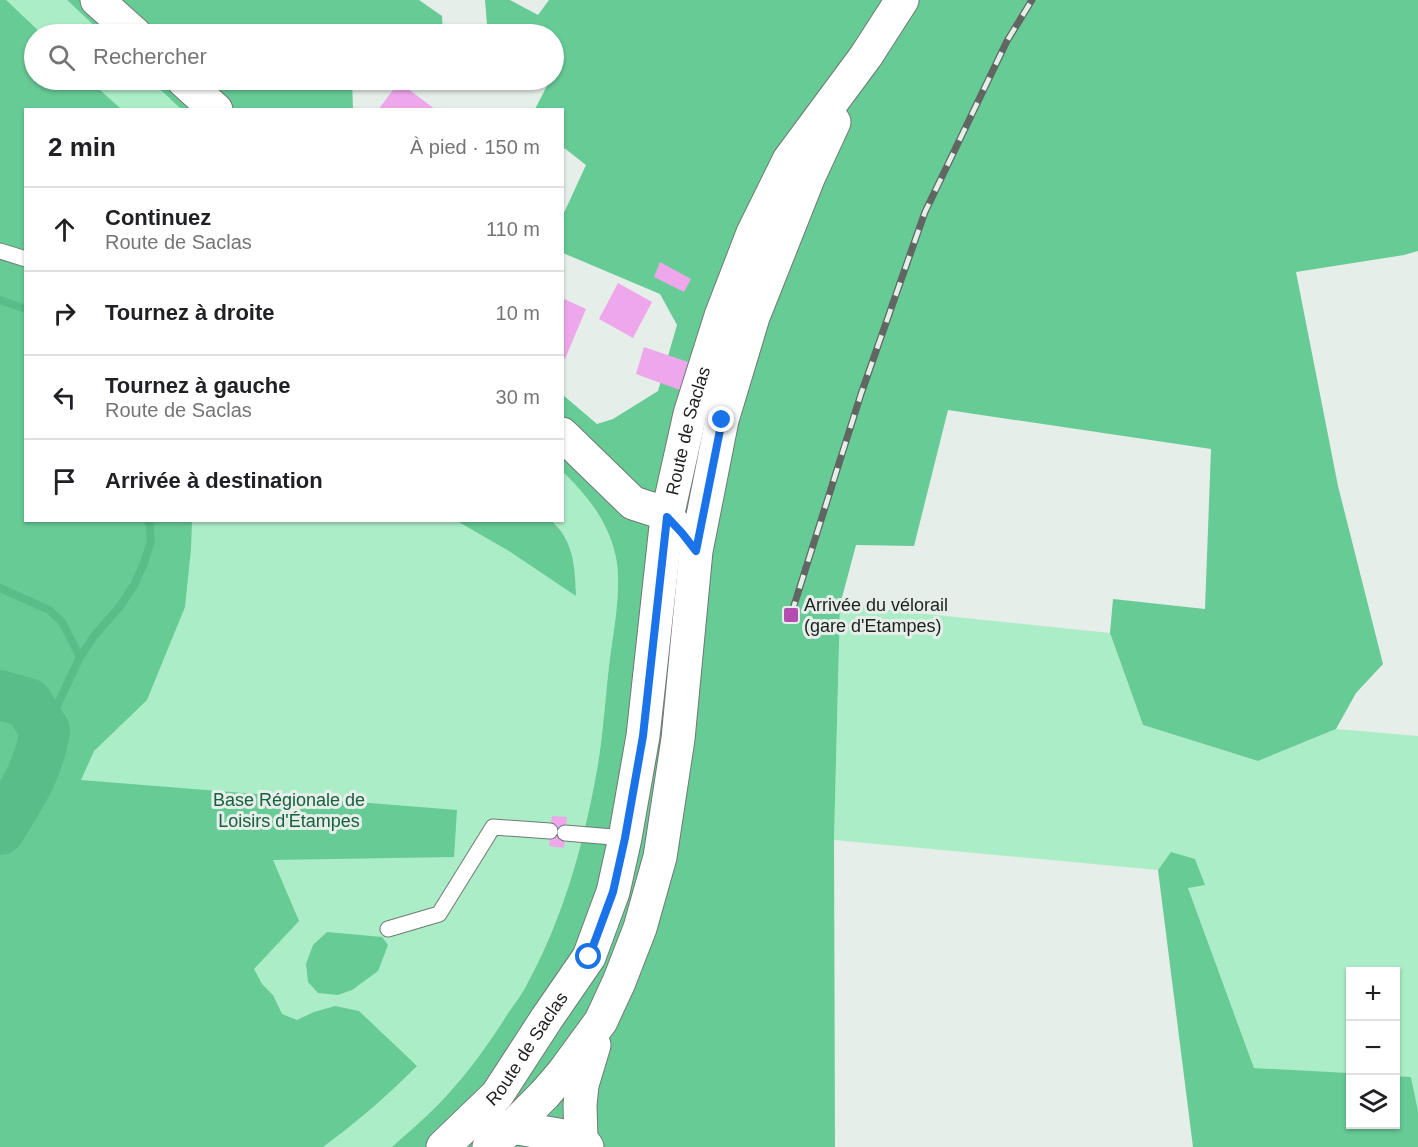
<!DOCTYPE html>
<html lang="fr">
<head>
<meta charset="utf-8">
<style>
  body { margin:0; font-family:Helvetica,sans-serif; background:#f6f6f6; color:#202124 }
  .controls { position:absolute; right:18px; bottom:18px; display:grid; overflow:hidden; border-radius:0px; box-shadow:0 2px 4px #0004 }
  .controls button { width:54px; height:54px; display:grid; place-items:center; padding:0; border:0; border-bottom:2px solid #e0e0e0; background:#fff; color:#202124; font:30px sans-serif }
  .stop { position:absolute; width:18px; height:18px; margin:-14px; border:4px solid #1a73e8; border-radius:50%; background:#fff }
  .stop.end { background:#1a73e8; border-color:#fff; box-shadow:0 2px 6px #0008 }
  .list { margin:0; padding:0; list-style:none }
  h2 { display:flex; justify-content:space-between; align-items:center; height:78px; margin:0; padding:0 24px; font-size:26px }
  h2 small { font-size:20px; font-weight:400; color:#757577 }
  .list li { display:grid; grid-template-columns:39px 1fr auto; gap:18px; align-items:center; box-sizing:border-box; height:84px; padding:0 24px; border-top:2px solid #e0e0e0 }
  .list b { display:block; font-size:22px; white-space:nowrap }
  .list p { margin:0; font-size:20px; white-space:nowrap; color:#757577 }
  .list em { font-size:20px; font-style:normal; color:#757577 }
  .icon { flex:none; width:33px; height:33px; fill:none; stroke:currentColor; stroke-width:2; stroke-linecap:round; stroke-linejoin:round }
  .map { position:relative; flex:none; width:1418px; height:1147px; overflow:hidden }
  .search { position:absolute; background:#fff; box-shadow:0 2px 4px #0004; left:24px; top:24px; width:540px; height:66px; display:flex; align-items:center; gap:15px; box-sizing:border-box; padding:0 21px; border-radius:33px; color:#757577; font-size:22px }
  .panel { position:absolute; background:#fff; box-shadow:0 2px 4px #0004; left:24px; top:108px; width:540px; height:414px; border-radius:0px }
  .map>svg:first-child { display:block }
</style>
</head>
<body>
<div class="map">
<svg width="1418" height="1147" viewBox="0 0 1418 1147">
  <rect width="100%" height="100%" fill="#e5eee8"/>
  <g fill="#abedc6">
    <path d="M0 0H67L103 34H34V80H150L181 109 26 110V520H562L563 472C589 497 611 525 617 563 621 597 613 632 609 666 605 701 603 736 597 770 583 847 563 919 525 988 519 999 511 1008 505 1018 488 1045 469 1071 448 1094 431 1113 411 1130 392 1147H0Z"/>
    <polygon points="840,605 1110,633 1143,725 1258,761 1336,729 1418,736 1418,1111 1411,1077 1396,1076 1396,972 1350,972 1350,1073 1254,1068 1188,888 1171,853 1158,870 834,840"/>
  </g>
  <g fill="#67cb96">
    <path d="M0 0H6L42 34H34V80H89L121 109 26 110V520L192 521 191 549 185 607 147 700 94 751 81 780 457 810 454 857 273 860 299 921 254 969 262 984 273 995 282 1014 297 1020 314 1012 335 1006 359 1011 417 1066C387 1096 357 1122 323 1147H0Z"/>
    <polygon points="67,0 419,0 442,16 443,33 442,34 103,34"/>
    <path d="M485 0H510L538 15 549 0H1418V251L1404 255 1296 272 1338 486 1383 664 1356 693 1336 729 1258 761 1143 725 1110 633 1113 599 1205 609 1211 449 948 410 914 546 856 545 840 605 834 840 835 1147H392C411 1130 431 1113 448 1094 469 1071 488 1045 505 1018 511 1008 519 999 525 988 563 919 583 847 597 770 603 736 605 701 609 666 613 632 621 597 617 563 611 525 589 497 563 472V395L597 424 613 419 658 391 677 325 660 294 563 253V215L586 165 563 147 562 110 535 109 550 80H554V72L559 60 554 56V34H515L487 25Z"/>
    <polygon points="150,80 352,80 353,109 181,109"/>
    <path d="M457 521H552C556 526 561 530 564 536 575 554 575 576 576 596L509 551Z"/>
    <polygon points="1171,852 1195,859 1205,885 1188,888 1254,1068 1350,1073 1350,1124 1396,1124 1396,1076 1411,1077 1418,1111 1418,1147 1193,1147 1158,870"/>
    <polygon points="327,932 382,937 388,945 378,971 352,990 338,995 318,993 308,982 306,964 313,945"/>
  </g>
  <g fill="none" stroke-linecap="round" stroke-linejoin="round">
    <g stroke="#59bd89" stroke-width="8">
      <polyline points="0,300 26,309"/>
      <polyline points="0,588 49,610 62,622 80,657"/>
      <polyline points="45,731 80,657 94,636 121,605 134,585 144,563 151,541 149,520"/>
    </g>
    <path stroke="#59bd89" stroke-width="50" d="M0 695 28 703 45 731C38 772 21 795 0 830"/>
  </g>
  <g fill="#efa7ec">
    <polygon points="399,82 436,110 378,110"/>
    <polygon points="660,262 691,279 684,292 654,277"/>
    <polygon points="618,283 652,302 633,338 599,319"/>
    <polygon points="562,298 586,309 565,359 562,358"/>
    <polygon points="644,347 688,362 680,390 636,374"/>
    <polygon points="552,816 567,817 564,848 549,846"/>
  </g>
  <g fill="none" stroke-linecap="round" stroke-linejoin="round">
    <g stroke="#707973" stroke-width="17">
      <g id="lane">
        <polyline points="0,251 26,259"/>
        <polyline points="565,833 625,838"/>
        <polyline points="388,929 439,914 493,827 550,831"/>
      </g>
    </g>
    <g stroke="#707973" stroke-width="35">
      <g id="secondary">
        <polyline points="97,0 135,34"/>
        <polyline points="183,80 216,110"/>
        <polyline points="562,434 633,503 658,511 667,517 682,533"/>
        <polyline points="497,1126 512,1127 581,1139"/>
        <path id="s1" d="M443 1147 497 1095 547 1018 589 957 613 892 625 838 643 736 667 517 690 414 721 316 753 233 789 160 866 56 902 0"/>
        <polyline points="489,1147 512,1127 545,1094 563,1073 601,1021 619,982 640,928 660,857 678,739 696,551 722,420 753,317 809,176 834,122"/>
        <polyline points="587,1147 581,1139 580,1105 582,1085 594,1045"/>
      </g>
    </g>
    <use href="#lane" stroke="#fff" stroke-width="15"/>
    <use href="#secondary" stroke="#fff" stroke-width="33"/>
    <g stroke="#616663" stroke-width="7">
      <polyline id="rail" points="791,615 861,394 925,212 1007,41 1032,0"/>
    </g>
    <use href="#rail" stroke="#e5eee8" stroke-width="4.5" stroke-dasharray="14" stroke-linecap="butt"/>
  </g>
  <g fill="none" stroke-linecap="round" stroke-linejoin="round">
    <polyline stroke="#1a73e8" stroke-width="8" points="589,957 613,892 625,838 643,736 667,517 682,533 696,551 722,420"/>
  </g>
  <rect fill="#b34db2" stroke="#e5eee8" stroke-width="2" x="783" y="607" width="16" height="16" rx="3"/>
  <g text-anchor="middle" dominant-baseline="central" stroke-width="6" stroke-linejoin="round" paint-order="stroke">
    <g font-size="18" fill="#1d201e" stroke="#e5eee8">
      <text stroke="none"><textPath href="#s1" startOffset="778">Route de Saclas</textPath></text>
      <text stroke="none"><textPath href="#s1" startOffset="130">Route de Saclas</textPath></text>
    </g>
    <g font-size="18" fill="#1d201e" stroke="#e5eee8" text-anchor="start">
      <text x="804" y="605">Arrivée du vélorail<tspan x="804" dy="21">(gare d'Etampes)</tspan></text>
    </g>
    <g font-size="18" fill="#16613e" stroke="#e5eee8">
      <text x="289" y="800">Base Régionale de<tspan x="289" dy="21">Loisirs d'Étampes</tspan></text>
    </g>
  </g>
</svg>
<div class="controls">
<button>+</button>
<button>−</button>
<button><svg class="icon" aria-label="layers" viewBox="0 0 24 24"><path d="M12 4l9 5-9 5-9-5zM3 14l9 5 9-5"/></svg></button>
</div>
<div class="stop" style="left:589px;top:957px"></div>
<div class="stop end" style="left:722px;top:420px"></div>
<div class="search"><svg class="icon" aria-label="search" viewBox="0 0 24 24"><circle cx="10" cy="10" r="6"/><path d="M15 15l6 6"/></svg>Rechercher</div>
<section class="panel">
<h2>2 min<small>À pied · 150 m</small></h2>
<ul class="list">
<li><svg class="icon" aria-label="ahead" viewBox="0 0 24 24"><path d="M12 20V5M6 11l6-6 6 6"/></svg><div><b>Continuez</b><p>Route de Saclas</p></div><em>110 m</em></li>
<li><svg class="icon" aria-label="right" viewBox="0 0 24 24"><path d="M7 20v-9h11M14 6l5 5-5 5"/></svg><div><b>Tournez à droite</b></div><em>10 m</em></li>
<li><svg class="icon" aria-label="left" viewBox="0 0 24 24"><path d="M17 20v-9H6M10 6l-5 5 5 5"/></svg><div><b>Tournez à gauche</b><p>Route de Saclas</p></div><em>30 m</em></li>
<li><svg class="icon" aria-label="arrive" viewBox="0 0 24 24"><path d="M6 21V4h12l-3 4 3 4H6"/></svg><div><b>Arrivée à destination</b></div></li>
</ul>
</section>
</div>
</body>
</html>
